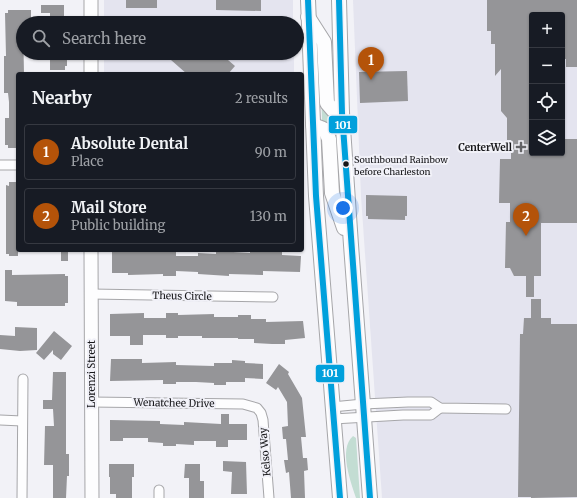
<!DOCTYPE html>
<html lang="en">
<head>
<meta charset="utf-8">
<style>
  body { margin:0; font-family:Merriweather,serif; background:#242831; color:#f1f3f6 }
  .controls { position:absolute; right:12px; top:12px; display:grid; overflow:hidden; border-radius:4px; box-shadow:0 1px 3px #0004 }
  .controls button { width:36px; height:36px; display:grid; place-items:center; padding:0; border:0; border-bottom:1px solid #363941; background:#171b24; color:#f1f3f6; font:20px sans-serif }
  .you { position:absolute; left:343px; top:208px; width:14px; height:14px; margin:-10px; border:3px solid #fff; border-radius:50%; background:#1a73e8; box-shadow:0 0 0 6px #1a73e833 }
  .badge { display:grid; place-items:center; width:26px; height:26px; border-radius:50%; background:#b45309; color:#fff; font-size:13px; font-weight:700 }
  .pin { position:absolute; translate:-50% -33px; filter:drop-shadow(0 1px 2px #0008) }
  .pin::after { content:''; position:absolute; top:21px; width:14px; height:12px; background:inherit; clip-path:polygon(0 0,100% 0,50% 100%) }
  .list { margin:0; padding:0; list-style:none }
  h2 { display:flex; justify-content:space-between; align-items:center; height:52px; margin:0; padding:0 16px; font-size:17px }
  h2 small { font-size:13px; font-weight:400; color:#9ea1a6 }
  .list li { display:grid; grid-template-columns:26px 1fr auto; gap:12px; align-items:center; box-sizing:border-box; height:56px; margin:0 8px 8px; padding:0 8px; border:1px solid #363941; border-radius:4px }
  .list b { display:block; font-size:15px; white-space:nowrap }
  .list p { margin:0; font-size:13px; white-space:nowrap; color:#9ea1a6 }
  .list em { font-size:13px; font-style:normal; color:#9ea1a6 }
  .icon { flex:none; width:22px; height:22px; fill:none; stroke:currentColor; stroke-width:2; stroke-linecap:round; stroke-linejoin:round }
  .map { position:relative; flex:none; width:577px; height:498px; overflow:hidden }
  .search { position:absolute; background:#171b24; box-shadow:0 1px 3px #0004; left:16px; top:16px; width:288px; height:44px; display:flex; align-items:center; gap:10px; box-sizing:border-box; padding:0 14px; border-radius:22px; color:#9ea1a6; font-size:15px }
  .panel { position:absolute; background:#171b24; box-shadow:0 1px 3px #0004; left:16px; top:72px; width:288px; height:180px; border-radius:4px }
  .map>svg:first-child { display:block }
</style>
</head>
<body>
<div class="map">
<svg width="577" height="498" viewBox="0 0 577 498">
  <rect width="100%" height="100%" fill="#f2f2f7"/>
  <g fill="#e4e4ef" fill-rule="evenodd">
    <rect x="104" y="0" width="189" height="23"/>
    <path d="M353 0H577V498H382L361 196ZM532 15H562V153H532Z"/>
    <rect x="104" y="53" width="190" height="21"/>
  </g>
  <g fill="#c3ddd3">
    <polygon points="321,82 332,115 334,159 325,123 322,120"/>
    <path d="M353 436 356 438 360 498H356C351 482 338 449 353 436Z"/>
  </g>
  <g fill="#959598">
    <rect x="126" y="0" width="31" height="8"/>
    <polygon points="216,0 261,0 261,11 216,10"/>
    <polygon points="487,0 577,0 577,67 566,67 566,59 562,59 562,15 532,15 532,153 562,153 562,139 577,139 577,223 541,223 541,276 534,276 534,297 526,297 526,276 514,276 510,268 505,268 506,222 510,222 510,203 499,203 500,159 511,159 511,140 507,140 507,118 501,111 501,69 495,76 495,44 491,44 491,31 487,31"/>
    <polygon points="41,5 64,5 64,23 50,23 50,13 41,13"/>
    <polygon points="8,10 31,10 31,23 23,23 24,74 18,74 18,148 8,148 8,145 5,145 5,118 9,118 9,102 8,93 4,93 4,56 6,56 5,13 8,13"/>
    <polygon points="50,53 67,53 67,66 65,66 65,70 50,70"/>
    <polygon points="163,53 234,53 228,60 235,66 228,74 187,74"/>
    <polygon points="407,71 408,101 360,103 359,72"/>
    <polygon points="9,182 18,182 18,256 9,256 9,254 6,254 6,185 9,186"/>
    <polygon points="366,195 407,196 407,216 405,216 405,220 368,219 368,216 366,216"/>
    <rect x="61" y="250" width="7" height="11"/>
    <polygon points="112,250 160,250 160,251 176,251 176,256 198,256 198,253 216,254 216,251 250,253 250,250 282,250 282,255 301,256 300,272 263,271 263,275 229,274 229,276 198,274 198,272 176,271 176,276 163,276 163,274 128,275 128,273 112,273"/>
    <polygon points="5,270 12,270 12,275 65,274 65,276 68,276 68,303 65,303 65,306 17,306 17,302 5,301"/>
    <polygon points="531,299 541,299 541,318 551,318 551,324 577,324 577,497 531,498 531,497 518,497 520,334 523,334 524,318 531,318"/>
    <polygon points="144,313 144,318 166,318 166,313 178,313 178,315 214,314 214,317 238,317 238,315 251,315 251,319 266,319 266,322 303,321 305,338 285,340 285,344 272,344 254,343 254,339 238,339 238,338 202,338 202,336 178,336 178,338 166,338 166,335 143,335 143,345 130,345 130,336 110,336 110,314"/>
    <polygon points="15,327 37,328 37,350 20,351 0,349 0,335 15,336"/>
    <polygon points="54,331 72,346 61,360 53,354 53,350 44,360 36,353"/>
    <polygon points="111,359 142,359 142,363 176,362 176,365 214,366 214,363 232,363 232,360 245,361 245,363 263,364 263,379 245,378 245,382 226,382 226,385 214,385 214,383 196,382 176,382 176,384 163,384 163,380 110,381"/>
    <polygon points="279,364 289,372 288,374 302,398 306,437 301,437 303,458 307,458 308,470 304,471 305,498 291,498 289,472 286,473 284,460 288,460 286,439 283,439 282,427 288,426 287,402 278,387 276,390 266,383"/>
    <polygon points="53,372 66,372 66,454 69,454 69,476 67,476 66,498 53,498 53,465 44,465 45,426 54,426 53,409 43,409 43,400 52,400"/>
    <polygon points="221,414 229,414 229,424 247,424 247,440 228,440 228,447 216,447 216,441 194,441 194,445 176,444 176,446 163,446 163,443 148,442 148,438 123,438 123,441 110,441 110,420 160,421 160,424 184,425 184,422 221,424"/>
    <polygon points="223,461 246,462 247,494 231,494 232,472 223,471"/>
    <polygon points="109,464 134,464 134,477 132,477 132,498 116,498 116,494 110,494 110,477 109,477"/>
    <polygon points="185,464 200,464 200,481 204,481 204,498 189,498 189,478 184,478"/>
  </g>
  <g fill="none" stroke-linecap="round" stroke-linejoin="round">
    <g stroke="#a6a6a9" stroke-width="11">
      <g id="street">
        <polyline points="0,165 18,165"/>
        <polyline points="91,294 273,297"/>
        <polyline points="91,402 243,404 257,408 261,413 263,420 269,498"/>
        <polyline points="332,407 363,404 408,402 431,402 440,408 506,409"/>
        <polyline points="333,419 403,415 431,415 440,408"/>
        <polyline points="0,420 22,421"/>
        <polyline points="22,498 23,379"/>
        <polyline points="159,498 159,490"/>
      </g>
    </g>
    <g stroke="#a6a6a9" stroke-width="15">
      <g id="secondary">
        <polyline points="91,0 91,23"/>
        <polyline points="91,53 91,74"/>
        <polyline points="91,250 92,498"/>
      </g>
    </g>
    <g stroke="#a6a6a9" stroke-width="16">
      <g id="primary">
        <polyline points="308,0 316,196 340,498"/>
        <polyline points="339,0 342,113 351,245 370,498"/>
        <polyline points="308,17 324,42 327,103 333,110 342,113"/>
        <polyline points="313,125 321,128 325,130 329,139 332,193 344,228"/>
      </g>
    </g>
    <use href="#street" stroke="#fdfdfe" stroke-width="9"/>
    <use href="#secondary" stroke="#fdfdfe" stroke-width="13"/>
    <use href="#primary" stroke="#fdfdfe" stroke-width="14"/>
    <g stroke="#f1f1f8" stroke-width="9">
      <g id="bus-1">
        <polyline points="308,0 316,196 340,498"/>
        <polyline points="339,0 342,113 370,498"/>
      </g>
    </g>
    <use href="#bus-1" stroke="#00a0dc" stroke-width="6"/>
  </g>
  <path fill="#646467" stroke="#f1f1f8" stroke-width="1.5" d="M519 141h4v4h4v4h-4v4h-4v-4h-4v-4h4z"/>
  <circle fill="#17171a" stroke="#f1f1f8" stroke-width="1.5" cx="346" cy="164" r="3.5"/>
  <g text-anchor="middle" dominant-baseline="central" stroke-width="4" stroke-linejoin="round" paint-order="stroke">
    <g font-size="9" fill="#17171a" stroke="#f1f1f8" text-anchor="start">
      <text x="354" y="159">Southbound Rainbow<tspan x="354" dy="12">before Charleston</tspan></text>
    </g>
    <g font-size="10" font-weight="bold" fill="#17171a" stroke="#f1f1f8" text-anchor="end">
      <text x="512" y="147">CenterWell</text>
    </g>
    <g font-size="10" fill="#17171a" stroke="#f1f1f8">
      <text transform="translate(182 296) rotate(1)">Theus Circle</text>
      <text transform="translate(91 374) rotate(-90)">Lorenzi Street</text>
      <text transform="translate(174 403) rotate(1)">Wenatchee Drive</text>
      <text transform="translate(265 452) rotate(-95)">Kelso Way</text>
    </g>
  </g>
  <g stroke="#f1f1f8" stroke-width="1.5">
    <rect x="328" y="115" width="30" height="19" rx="4" fill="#00a0dc"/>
    <rect x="315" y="364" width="30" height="19" rx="4" fill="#00a0dc"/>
  </g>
  <g font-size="11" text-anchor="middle" font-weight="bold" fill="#fff">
    <text x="343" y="129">101</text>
    <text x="330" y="377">101</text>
  </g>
</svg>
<div class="controls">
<button>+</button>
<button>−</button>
<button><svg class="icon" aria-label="locate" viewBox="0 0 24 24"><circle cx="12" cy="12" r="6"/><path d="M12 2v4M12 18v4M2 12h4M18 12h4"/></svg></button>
<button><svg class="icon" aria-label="layers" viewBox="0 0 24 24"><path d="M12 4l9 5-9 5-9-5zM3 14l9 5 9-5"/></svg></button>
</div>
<div class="you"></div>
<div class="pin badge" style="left:371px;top:80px">1</div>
<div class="pin badge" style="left:526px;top:236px">2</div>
<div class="search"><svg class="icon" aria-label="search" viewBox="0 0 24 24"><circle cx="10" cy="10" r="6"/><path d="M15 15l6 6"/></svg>Search here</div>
<section class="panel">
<h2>Nearby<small>2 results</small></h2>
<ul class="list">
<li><span class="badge">1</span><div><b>Absolute Dental</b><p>Place</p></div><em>90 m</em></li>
<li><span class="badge">2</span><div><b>Mail Store</b><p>Public building</p></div><em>130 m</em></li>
</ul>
</section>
</div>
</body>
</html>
